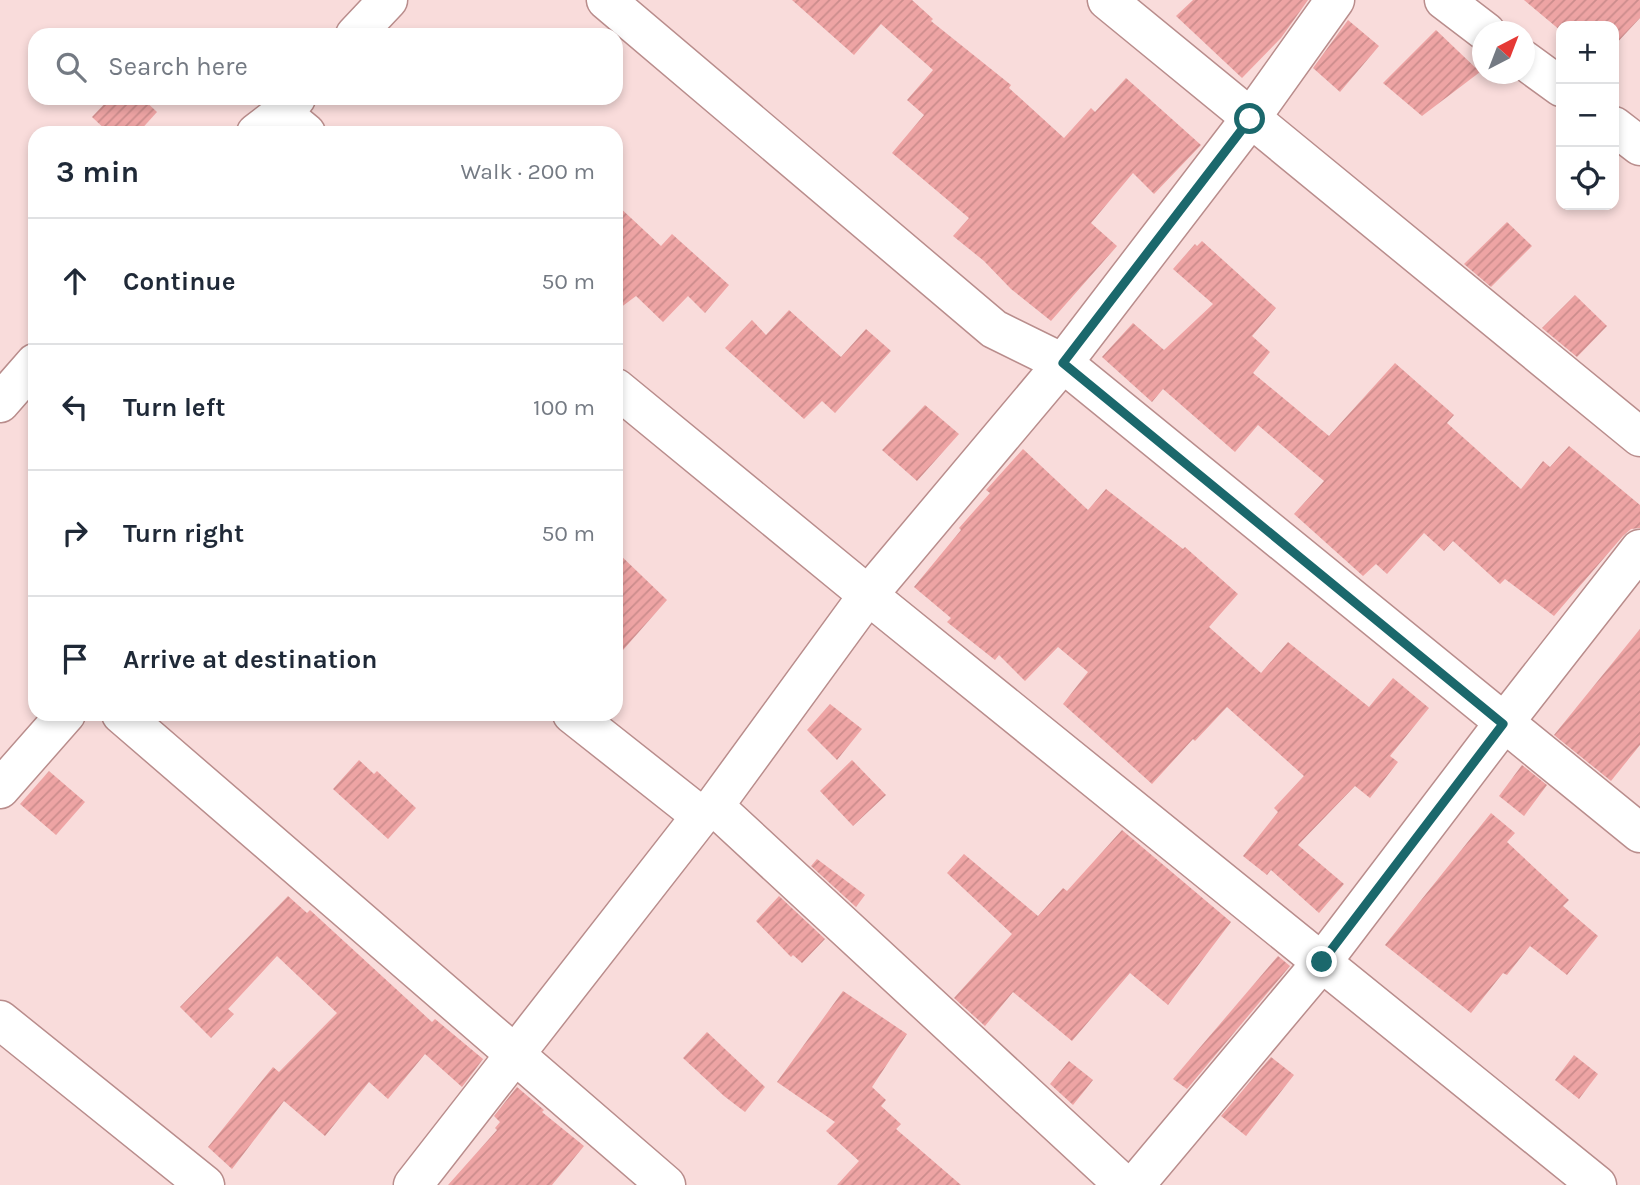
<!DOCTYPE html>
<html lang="en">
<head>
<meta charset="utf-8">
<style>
  body { margin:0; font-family:Karla,sans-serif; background:#f6f6f7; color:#1f2937 }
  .controls { position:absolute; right:21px; top:21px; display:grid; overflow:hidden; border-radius:14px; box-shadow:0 4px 10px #0003 }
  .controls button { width:63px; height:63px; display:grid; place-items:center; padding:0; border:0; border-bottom:2px solid #e0e1e3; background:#fff; color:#1f2937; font:35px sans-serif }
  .compass { position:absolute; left:1472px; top:21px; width:63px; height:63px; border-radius:50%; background:#fff; box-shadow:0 4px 10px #0003; rotate:42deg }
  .stop { position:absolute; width:21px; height:21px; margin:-16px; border:5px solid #1b686c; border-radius:50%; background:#fff }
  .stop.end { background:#1b686c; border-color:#fff; box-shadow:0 2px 7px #0008 }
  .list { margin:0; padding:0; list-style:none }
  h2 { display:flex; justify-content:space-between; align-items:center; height:91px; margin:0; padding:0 28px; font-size:30px }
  h2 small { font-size:23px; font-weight:400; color:#747a83 }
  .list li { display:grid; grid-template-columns:46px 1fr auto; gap:21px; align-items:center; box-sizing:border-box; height:126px; padding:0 28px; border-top:2px solid #e0e1e3 }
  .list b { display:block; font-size:26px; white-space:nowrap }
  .list em { font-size:23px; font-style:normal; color:#747a83 }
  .icon { flex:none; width:38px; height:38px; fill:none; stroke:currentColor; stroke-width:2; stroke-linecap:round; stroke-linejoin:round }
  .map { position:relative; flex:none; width:1640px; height:1185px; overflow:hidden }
  .search { position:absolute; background:#fff; box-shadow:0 4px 10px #0003; left:28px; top:28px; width:595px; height:77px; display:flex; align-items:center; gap:18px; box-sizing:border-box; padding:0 24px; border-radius:21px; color:#747a83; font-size:26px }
  .panel { position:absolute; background:#fff; box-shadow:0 4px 10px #0003; left:28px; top:126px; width:595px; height:595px; border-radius:21px }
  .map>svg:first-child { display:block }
</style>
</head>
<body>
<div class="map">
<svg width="1640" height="1185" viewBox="0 0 1640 1185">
  <defs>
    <pattern id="building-hatch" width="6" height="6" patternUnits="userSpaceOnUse" patternTransform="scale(1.75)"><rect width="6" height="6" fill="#eea4a4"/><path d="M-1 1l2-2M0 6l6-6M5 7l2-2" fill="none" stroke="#cb8c8c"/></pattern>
  </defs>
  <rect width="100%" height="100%" fill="#f9dcdb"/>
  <g fill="url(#building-hatch)">
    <polygon points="792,0 912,0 933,19 931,21 1011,85 1009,88 1064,138 1091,108 1095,112 1126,78 1201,145 1154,194 1133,173 1091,223 1117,246 1051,321 1011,289 984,261 953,236 969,218 892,153 924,115 907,100 933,70 881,24 854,55"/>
    <polygon points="1193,0 1308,0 1281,38 1242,78 1176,16"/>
    <polygon points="1524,0 1640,0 1640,18 1614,46 1614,26 1561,26 1561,31"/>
    <polygon points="1348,20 1379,46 1340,92 1313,68"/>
    <polygon points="1436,30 1480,72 1422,116 1383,83"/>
    <polygon points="110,98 142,98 157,112 138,133 109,133 92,117"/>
    <polygon points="616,204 661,246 672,234 729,285 705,313 688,296 663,322 636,296 616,311"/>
    <polygon points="1507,222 1532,246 1491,287 1464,264"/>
    <polygon points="1202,241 1276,308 1252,336 1270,352 1253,373 1329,436 1395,363 1454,415 1447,423 1521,489 1543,461 1550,467 1569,446 1640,505 1640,528 1631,529 1623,536 1554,616 1505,579 1500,584 1453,541 1444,551 1424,533 1387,574 1376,564 1363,576 1294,514 1324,481 1258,425 1235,452 1163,389 1152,402 1102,357 1133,323 1164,350 1213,304 1173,269 1195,244 1197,246"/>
    <polygon points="1575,295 1607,326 1577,357 1542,328"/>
    <polygon points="789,310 841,357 866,329 891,351 835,413 822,401 804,419 725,348 752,320 766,335"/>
    <polygon points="925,405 959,434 917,481 882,450"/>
    <polygon points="1023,449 1088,510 1106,489 1183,549 1185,547 1238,594 1209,627 1261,673 1288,642 1369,707 1393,678 1429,708 1390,756 1398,762 1370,798 1355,786 1298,845 1344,884 1319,913 1271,870 1267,875 1243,856 1278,812 1274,808 1304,776 1227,707 1195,741 1193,739 1152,784 1063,704 1088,672 1058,647 1025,681 999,655 995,660 947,622 951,618 914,587 961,530 959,528 990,493 986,490"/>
    <polygon points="616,551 667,600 616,658"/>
    <polygon points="1640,629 1640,745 1611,781 1554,735"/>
    <polygon points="830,704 862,729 837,760 807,730"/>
    <polygon points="359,760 374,774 377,771 416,808 388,839 333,789"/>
    <polygon points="852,760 886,795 853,826 820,791"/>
    <polygon points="1522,765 1547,785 1524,816 1499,796"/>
    <polygon points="49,771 85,802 56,835 20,804"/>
    <polygon points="1491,813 1515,833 1507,842 1569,900 1563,906 1598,936 1567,975 1530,946 1507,975 1503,973 1471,1013 1385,945"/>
    <polygon points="1122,830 1231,922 1168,1005 1130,973 1072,1041 1013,992 985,1026 954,998 1012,934 947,873 964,854 1038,916 1063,888 1067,891"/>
    <polygon points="817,859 865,895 856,907 811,866"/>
    <polygon points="288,896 307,913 310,910 432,1022 435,1019 483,1059 462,1087 425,1054 388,1099 369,1082 325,1136 284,1101 232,1169 208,1147 273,1067 279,1072 337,1013 277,956 228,1009 234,1014 211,1038 180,1007"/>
    <polygon points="779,896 825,939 802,963 793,955 791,957 756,921"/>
    <polygon points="1278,956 1290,966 1187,1089 1173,1079"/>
    <polygon points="843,991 907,1034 872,1087 886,1100 881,1106 901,1124 896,1129 961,1185 837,1185 859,1161 826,1131 835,1122 777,1082"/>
    <polygon points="707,1032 765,1087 745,1112 724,1096 683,1058"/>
    <polygon points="1574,1055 1598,1074 1579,1099 1555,1080"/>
    <polygon points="1271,1057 1294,1075 1246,1136 1221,1116"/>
    <polygon points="1069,1061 1093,1080 1073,1105 1050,1084"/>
    <polygon points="517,1087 544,1110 542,1112 584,1146 552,1185 448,1185 497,1130 495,1128 500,1122 494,1116"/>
  </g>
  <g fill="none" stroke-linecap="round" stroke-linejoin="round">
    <g stroke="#b98d8c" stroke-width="41">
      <g id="minor">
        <polyline points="606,0 994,329 1063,363 1640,833"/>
        <polyline points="1107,0 1640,437"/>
        <polyline points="1444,0 1486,32"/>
        <polyline points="355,35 388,0"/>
        <polyline points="1524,60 1561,87"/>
        <polyline points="282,113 306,133"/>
        <polyline points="1614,126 1640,146"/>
        <polyline points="256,133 282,113 296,98"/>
        <polyline points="616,388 868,595 1597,1185"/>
        <polyline points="0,403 35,363"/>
        <polyline points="121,714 666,1185"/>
        <polyline points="572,714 701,816"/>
        <polyline points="0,789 66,714"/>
        <polyline points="714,806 1124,1185"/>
        <polyline points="0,1020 205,1185"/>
        <polyline points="413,1185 701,816 714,806 868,595 1063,363 1250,119 1335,0"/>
        <polyline points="1135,1185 1322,962 1503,724 1640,549"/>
      </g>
    </g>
    <use href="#minor" stroke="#fff" stroke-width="38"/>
  </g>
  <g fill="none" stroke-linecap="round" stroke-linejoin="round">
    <polyline stroke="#1b686c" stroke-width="9" points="1250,119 1063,363 1503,724 1322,962"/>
  </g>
</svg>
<div class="controls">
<button>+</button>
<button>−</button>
<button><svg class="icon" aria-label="locate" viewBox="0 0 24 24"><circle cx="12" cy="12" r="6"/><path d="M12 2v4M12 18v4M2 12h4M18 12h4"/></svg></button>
</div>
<svg class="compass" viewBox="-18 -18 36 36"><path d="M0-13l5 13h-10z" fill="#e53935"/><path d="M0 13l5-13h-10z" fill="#747a83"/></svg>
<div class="stop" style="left:1250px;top:119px"></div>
<div class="stop end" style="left:1322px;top:962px"></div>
<div class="search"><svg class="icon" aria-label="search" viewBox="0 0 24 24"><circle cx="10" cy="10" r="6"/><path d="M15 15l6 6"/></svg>Search here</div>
<section class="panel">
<h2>3 min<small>Walk · 200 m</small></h2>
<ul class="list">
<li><svg class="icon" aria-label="ahead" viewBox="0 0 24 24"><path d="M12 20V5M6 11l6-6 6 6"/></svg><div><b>Continue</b></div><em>50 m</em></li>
<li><svg class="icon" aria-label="left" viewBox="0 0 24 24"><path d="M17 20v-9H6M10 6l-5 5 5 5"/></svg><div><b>Turn left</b></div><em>100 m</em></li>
<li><svg class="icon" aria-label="right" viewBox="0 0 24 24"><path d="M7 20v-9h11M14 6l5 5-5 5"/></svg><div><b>Turn right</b></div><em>50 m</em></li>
<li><svg class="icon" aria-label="arrive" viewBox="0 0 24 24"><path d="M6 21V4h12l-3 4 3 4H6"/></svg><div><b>Arrive at destination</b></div></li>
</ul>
</section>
</div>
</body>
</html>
